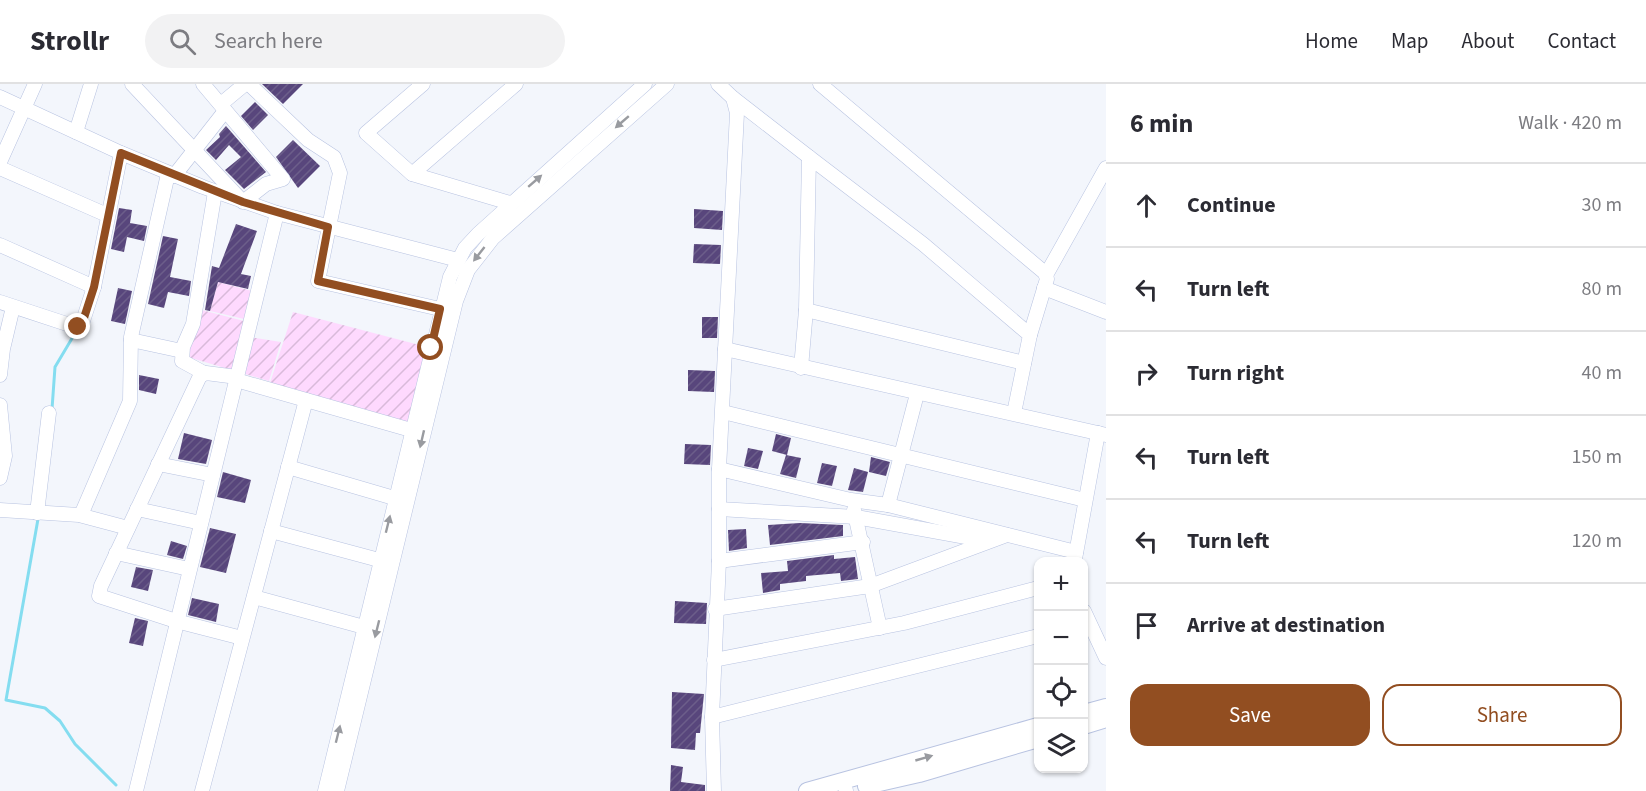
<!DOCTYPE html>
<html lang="en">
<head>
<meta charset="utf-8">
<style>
  body { margin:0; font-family:"Source Sans 3",sans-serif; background:#f2f2f3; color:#2b2b33 }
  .controls { position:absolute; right:18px; bottom:18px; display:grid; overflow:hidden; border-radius:12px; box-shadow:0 2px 4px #0004 }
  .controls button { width:54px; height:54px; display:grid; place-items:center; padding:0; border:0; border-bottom:2px solid #e1e1e2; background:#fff; color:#2b2b33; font:30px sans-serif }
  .stop { position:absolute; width:18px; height:18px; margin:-14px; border:4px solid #924e21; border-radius:50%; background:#fff }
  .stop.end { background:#924e21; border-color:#fff; box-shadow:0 2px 6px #0008 }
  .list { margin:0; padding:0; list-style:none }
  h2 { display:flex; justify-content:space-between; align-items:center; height:78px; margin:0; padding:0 24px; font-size:26px }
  h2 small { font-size:20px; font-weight:400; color:#7c7c81 }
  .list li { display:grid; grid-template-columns:39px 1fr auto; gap:18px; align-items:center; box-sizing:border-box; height:84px; padding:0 24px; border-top:2px solid #e1e1e2 }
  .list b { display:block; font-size:22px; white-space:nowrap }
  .list em { font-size:20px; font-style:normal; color:#7c7c81 }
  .actions { display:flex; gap:12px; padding:18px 24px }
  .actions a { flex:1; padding:14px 0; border:2px solid #924e21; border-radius:18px; text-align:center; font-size:21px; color:#924e21 }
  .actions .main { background:#924e21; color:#fff }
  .icon { flex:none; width:33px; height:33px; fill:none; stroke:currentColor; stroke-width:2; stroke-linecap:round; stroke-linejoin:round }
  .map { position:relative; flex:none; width:1106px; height:707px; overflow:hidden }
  header { display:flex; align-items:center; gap:36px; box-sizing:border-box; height:84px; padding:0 30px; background:#fff; border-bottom:2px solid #e1e1e2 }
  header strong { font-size:28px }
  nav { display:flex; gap:33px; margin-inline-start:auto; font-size:21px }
  .search { width:420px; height:54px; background:#f2f2f3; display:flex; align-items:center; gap:15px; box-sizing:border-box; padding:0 21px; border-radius:33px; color:#7c7c81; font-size:22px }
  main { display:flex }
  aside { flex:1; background:#fff }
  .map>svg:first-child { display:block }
</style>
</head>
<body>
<header>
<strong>Strollr</strong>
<div class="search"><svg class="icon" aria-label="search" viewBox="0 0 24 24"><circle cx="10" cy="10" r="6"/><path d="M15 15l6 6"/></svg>Search here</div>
<nav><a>Home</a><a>Map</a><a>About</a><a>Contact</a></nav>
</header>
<main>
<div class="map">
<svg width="1106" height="707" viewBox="0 0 1106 707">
  <defs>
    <pattern id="garden-furrows" width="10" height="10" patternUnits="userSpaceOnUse" patternTransform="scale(1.5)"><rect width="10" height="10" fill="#fed9fe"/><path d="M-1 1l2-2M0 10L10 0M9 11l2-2" fill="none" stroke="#d9bada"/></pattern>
    <pattern id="building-hatch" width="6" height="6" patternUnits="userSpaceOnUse" patternTransform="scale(1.5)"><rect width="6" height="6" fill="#58467c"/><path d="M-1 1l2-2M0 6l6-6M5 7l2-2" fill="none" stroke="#6c5e8a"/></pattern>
  </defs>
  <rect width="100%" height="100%" fill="#f3f6fc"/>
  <g fill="url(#garden-furrows)">
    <polygon points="218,198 252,207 244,235 210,227"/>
    <polygon points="198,225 244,237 242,252 281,258 269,297 188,273"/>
    <polygon points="293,228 431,264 411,346 268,305"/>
  </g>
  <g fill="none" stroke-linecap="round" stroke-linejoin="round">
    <g stroke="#84ddf0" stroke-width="3">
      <polyline points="52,325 55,283 74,251"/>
      <polyline points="38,435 6,616 45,624 60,637 75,660 116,701"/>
    </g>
  </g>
  <g fill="url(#building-hatch)">
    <polygon points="262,0 303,0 283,20"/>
    <polygon points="255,18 268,31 253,46 241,32"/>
    <polygon points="226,42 266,88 244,105 225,86 241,73 229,61 216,76 206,66 220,53 219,50"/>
    <polygon points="293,56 320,82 298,104 276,73"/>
    <polygon points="119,124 132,126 130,139 147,142 144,157 127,153 124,168 111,165"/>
    <polygon points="694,125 723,127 722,146 694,144"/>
    <polygon points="236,140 257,147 241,190 251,192 248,205 218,198 210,227 205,226 212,182 219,184"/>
    <polygon points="163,152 178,155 170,193 191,197 189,212 168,208 164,224 148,220"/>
    <polygon points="694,160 721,161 720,180 693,179"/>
    <polygon points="118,204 132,207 125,240 111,237"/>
    <polygon points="702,233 718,233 717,254 702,254"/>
    <polygon points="688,286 715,287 714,308 688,307"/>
    <polygon points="139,291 159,295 156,310 139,306"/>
    <polygon points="184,349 212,356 206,380 178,375"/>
    <polygon points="776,350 791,354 787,371 772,367"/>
    <polygon points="685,360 711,361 710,381 684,380"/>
    <polygon points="748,364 763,367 758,385 744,382"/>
    <polygon points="786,371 801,374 796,394 780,390"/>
    <polygon points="871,373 890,378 886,392 869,388"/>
    <polygon points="822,379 837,382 832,402 817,399"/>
    <polygon points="854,384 868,388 863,408 848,406"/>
    <polygon points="223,388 251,396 245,419 217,413"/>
    <polygon points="800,439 843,441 843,452 770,461 768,441"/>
    <polygon points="210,444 236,450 226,489 200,483"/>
    <polygon points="746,445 747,464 729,467 728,446"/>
    <polygon points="171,457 187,462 183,475 167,471"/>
    <polygon points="834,471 834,475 855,473 858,495 841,497 840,489 806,492 806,497 780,500 780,506 763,509 761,489 788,487 787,477"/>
    <polygon points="136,483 153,486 148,507 131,503"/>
    <polygon points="192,514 219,520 216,538 188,531"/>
    <polygon points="675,517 707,519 706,540 674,539"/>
    <polygon points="135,534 148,537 143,562 129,559"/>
    <polygon points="672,608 704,610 700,649 696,649 695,666 671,664"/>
    <polygon points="671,681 683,683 681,698 705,701 705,707 670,707"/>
  </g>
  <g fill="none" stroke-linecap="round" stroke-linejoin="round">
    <g stroke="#b8c3e1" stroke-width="15">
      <g id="minor">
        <polyline points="132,0 243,118 266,100 283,95 203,0"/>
        <polyline points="249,0 308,56 334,73 340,89 318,197 440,225"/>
        <polyline points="423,0 366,49 412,90 516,0"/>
        <polyline points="820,0 1045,189 1047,195 1030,251"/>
        <polyline points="0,13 121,69 94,203 82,240 76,243 0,218"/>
        <polyline points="733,14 809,73"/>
        <polyline points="221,20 245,0"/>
        <polyline points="76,48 91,0"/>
        <polyline points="121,69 203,103 277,129 458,176"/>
        <polyline points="0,78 35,0"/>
        <polyline points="0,84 107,131"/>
        <polyline points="412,90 510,119"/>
        <polyline points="174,92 225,27"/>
        <polyline points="0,161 94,203"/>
        <polyline points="1046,191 1106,84"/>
        <polyline points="1044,204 1106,228"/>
        <polyline points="806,226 1024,279"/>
        <polyline points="131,256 182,267"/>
        <polyline points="725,265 1106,351"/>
        <polyline points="801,284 806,226 809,73 923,160 1030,251 1014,329"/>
        <polyline points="204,289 182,277 183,263 193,240 215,108"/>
        <polyline points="0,291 3,265 13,223"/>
        <polyline points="237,293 206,289 200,292 101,502 99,512 176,537 242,554"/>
        <polyline points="236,296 411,346"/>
        <polyline points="0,321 5,372 0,394"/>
        <polyline points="723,328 1085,416"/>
        <polyline points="158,380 213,391"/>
        <polyline points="288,383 394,414"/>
        <polyline points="719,385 851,416 888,421 1076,468"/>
        <polyline points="888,421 917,310"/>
        <polyline points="137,425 201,439"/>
        <polyline points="719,425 856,433 988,457"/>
        <polyline points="0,426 79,431 128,444"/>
        <polyline points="854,426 880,544"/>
        <polyline points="37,429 49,329"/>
        <polyline points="81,431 130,317 131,253 168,90"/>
        <polyline points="271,447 379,476"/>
        <polyline points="116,469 189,485"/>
        <polyline points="1075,475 1098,349"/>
        <polyline points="719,477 863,458"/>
        <polyline points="254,513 364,543"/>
        <polyline points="715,525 870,502 1007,451"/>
        <polyline points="1084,527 1106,574"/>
        <polyline points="714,576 904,539 1038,504"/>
        <polyline points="712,633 1038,552"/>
        <polyline points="846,706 846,707"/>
        <polyline points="136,707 277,129"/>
        <polyline points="202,707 306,316"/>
        <polyline points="325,707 450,193 465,164 478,150 645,0"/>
        <polyline points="337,707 456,217 468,186 493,154 667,0"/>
        <polyline points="714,707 712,633 719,477 719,385 737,29 733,14 718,0"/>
      </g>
    </g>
    <g stroke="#b8c3e1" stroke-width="18">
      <g id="major">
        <polyline points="1084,629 1106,623"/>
        <polyline points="1084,642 1106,635"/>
        <polyline points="866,702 919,690 1038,655"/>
        <polyline points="807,707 1038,642"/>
      </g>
    </g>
    <use href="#minor" stroke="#fff" stroke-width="14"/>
    <use href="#major" stroke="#fff" stroke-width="16"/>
  </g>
  <defs><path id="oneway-solid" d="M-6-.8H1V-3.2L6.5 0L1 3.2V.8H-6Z" transform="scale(1.5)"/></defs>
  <g fill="#999ba0">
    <use href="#oneway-solid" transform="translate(622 38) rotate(139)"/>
    <use href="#oneway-solid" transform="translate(535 97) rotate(-41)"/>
    <use href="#oneway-solid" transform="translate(479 170) rotate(128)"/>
    <use href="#oneway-solid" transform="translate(422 355) rotate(103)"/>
    <use href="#oneway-solid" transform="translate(388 440) rotate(-76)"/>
    <use href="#oneway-solid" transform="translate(377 545) rotate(104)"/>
    <use href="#oneway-solid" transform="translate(338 650) rotate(-76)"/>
    <use href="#oneway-solid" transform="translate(924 674) rotate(-16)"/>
  </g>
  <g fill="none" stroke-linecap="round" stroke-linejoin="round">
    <polyline stroke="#924e21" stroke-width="8" points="78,243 82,240 94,203 121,69 243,118 328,143 318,197 440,225 431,264"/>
  </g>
</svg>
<div class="controls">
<button>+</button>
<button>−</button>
<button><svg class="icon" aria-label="locate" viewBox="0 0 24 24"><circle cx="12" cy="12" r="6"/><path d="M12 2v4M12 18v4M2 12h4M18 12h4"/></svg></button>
<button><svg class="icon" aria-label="layers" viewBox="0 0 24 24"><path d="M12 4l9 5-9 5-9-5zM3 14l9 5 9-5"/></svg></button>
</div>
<div class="stop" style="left:431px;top:264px"></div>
<div class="stop end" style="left:78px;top:243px"></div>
</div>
<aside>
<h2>6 min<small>Walk · 420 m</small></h2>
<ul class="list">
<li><svg class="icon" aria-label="ahead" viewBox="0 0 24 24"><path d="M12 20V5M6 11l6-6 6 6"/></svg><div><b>Continue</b></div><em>30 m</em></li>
<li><svg class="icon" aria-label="left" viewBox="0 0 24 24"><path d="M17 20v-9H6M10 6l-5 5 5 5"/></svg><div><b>Turn left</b></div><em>80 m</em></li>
<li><svg class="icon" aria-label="right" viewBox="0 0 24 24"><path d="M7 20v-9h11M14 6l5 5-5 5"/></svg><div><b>Turn right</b></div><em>40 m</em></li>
<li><svg class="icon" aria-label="left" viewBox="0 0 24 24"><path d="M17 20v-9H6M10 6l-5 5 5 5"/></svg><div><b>Turn left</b></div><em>150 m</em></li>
<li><svg class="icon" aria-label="left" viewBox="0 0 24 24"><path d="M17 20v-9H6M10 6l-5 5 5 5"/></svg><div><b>Turn left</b></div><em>120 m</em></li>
<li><svg class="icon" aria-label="arrive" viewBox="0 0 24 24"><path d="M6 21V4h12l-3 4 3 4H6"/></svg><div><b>Arrive at destination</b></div></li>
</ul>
<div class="actions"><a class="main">Save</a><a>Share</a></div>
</aside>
</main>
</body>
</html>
